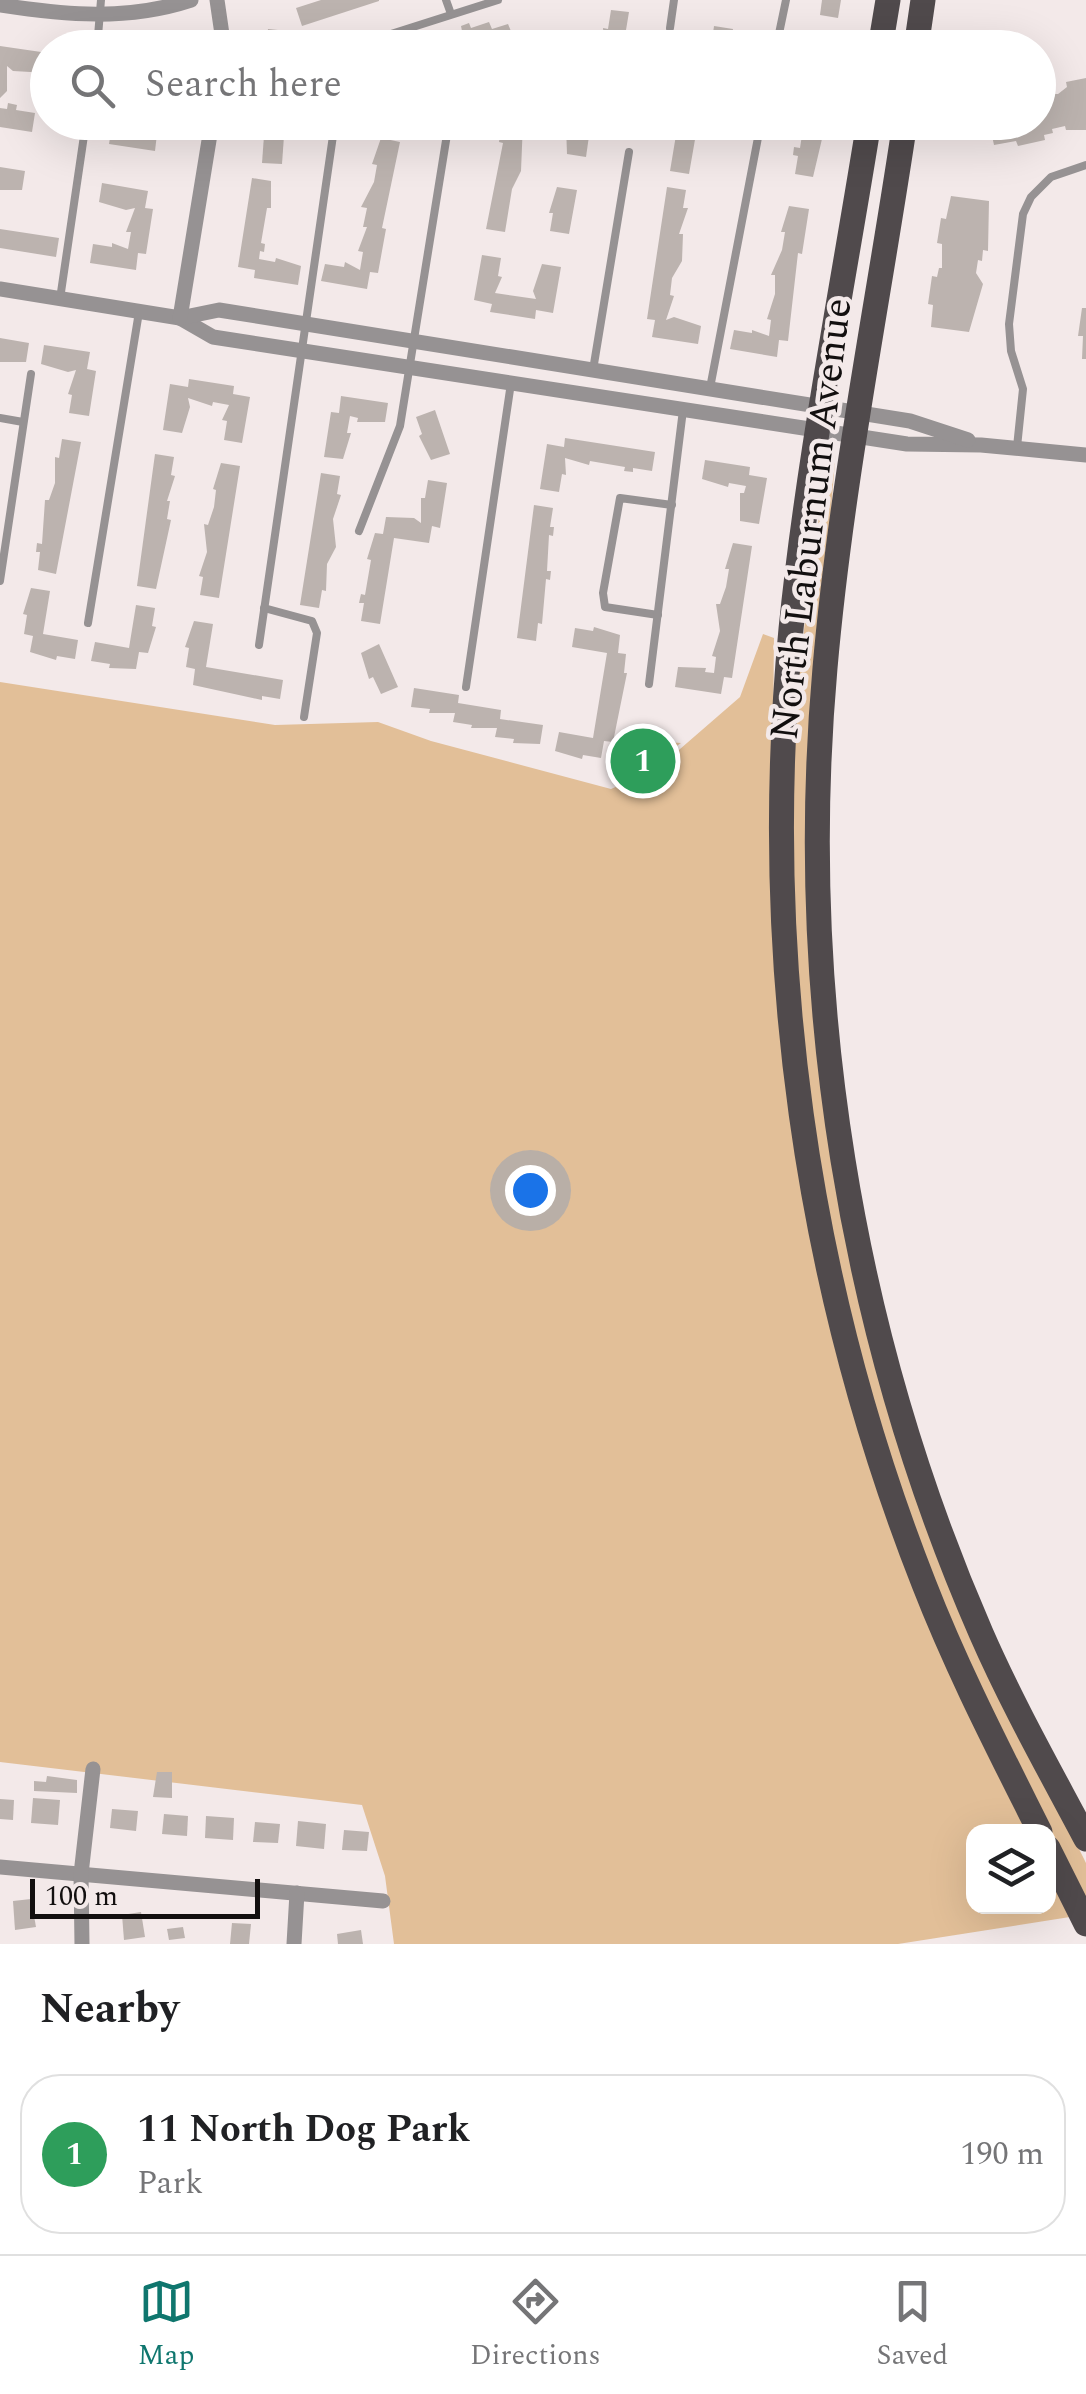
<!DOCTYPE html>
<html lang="en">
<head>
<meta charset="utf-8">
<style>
  body { margin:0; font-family:Spectral,serif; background:#f6f6f6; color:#202124 }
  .controls { position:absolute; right:30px; bottom:30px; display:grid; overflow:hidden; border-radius:20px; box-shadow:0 10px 40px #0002 }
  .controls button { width:90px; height:90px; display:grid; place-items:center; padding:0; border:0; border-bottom:2px solid #e0e0e0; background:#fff; color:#202124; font:50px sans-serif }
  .scale { position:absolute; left:30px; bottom:25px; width:230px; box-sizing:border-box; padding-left:10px; border:5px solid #120f0f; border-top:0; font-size:28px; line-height:35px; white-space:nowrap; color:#120f0f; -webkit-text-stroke:8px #f3e9e9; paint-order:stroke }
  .you { position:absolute; left:530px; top:1190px; width:35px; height:35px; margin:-25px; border:8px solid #fff; border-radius:50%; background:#1a73e8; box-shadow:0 0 0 15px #1a73e833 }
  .badge { display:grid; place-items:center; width:65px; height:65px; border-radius:50%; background:#0f766e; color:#fff; font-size:32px; font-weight:700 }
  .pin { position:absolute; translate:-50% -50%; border:5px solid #fff; box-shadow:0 2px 10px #0006 }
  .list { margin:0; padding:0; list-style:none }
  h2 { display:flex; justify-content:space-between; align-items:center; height:130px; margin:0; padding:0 40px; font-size:42px }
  h2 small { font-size:32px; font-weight:400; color:#757577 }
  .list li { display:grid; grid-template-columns:65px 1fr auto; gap:30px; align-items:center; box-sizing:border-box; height:160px; margin:0 20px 20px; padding:0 20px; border:2px solid #e0e0e0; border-radius:40px }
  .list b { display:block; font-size:38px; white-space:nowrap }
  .list p { margin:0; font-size:32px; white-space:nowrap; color:#757577 }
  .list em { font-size:32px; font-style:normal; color:#757577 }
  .icon { flex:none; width:55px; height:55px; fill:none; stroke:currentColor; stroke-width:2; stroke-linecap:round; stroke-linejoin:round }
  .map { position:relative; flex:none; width:1086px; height:1944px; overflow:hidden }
  .search { position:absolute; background:#fff; box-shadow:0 10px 40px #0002; left:30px; right:30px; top:30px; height:110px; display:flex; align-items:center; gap:25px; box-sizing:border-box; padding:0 35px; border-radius:55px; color:#757577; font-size:38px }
  .sheet { height:310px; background:#fff }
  nav { display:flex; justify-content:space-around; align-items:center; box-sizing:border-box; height:140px; border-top:2px solid #e0e0e0; background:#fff; font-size:28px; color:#757577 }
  nav a { display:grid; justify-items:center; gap:5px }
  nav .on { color:#0f766e }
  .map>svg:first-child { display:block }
</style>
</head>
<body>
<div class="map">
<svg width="1086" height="1944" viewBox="0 0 1086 1944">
  <rect width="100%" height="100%" fill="#f3e9e9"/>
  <g fill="#e2bf98">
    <path d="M836 448 815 714 851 1244 979 1648 1086 1863V1902C1044 1819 998 1737 961 1652 839 1370 773 1038 794 731 801 638 815 546 828 453Z"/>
    <path d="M763 634 774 638C772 756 777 869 785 987 796 1140 809 1271 855 1419 899 1562 967 1696 1028 1831L974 1832V1906H1048L1049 1873 1070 1917 898 1944H394L385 1876 362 1805 0 1762V682L275 725 378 722 431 741 611 789 657 769 740 697Z"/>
    <polygon points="633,740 681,743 628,780"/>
  </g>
  <g fill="#bcb3af">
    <polygon points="321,0 379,0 379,1 302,26 296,8"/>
    <polygon points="822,0 841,0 838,18 820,15"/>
    <polygon points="611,10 629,12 623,48 605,48 603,28 608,29"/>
    <polygon points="489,22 492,29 508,24 518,48 494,48 492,41 449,48 445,36 462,31 461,26 469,23 471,28"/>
    <polygon points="714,26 733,29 730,48 711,48"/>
    <polygon points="268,29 288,31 287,48 266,48"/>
    <polygon points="0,46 48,53 48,73 13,71 7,66 7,91 0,98"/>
    <polygon points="1086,78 1086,130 1066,130 1065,126 1052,129 1053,133 1044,135 1045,140 1018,146 1016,141 994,145 989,122 1038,122 1038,94 1058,94 1067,87 1066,82"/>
    <polygon points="8,103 17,105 16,110 35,113 32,132 0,127 0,108 7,109"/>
    <polygon points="149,122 168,122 165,135 157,134 155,151 109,144 112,125 139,125 138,130 147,131"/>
    <polygon points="265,122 285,122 282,164 262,163"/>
    <polygon points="502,122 523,122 521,171 512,189 505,232 486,229 503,143 499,142"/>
    <polygon points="572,122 591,122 586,157 567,154 566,126"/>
    <polygon points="608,122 681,122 697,128 689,174 670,171 676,135"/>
    <polygon points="804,122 826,122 813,177 795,174 798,156 793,155 794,147 800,148"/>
    <polygon points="381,138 400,142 382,228 386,229 378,273 370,272 367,289 321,281 325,264 344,267 345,262 360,270 363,252 358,251 367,227 363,227 367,208 361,207 374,182 377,165 372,164"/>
    <polygon points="0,167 25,171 22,190 0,190"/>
    <polygon points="252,178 271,181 271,208 267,208 261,243 265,244 264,252 260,251 259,259 275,262 276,258 301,266 298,285 254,278 255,270 238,267"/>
    <polygon points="102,183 148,191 145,208 153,209 146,254 138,253 136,270 90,263 93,244 112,247 112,243 128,249 131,232 126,232 135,208 126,210 99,202"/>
    <polygon points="557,187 577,190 569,234 550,231 553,213 549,213"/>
    <polygon points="667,187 686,190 683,208 688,208 679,234 683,234 682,261 672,278 670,295 674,296 666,320 674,317 701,326 698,344 652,337 655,320 647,319"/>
    <polygon points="951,196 989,201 988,251 983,250 982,261 978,260 976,273 983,284 969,332 931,327 933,305 928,304 932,276 937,277 939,268 942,268 942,244 937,243 941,218 946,219"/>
    <polygon points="789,206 809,209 802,254 798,253 788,341 779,340 777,357 730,349 734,330 752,333 752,330 769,336 771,320 767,319 775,294 775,275 771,275 782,250 785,232 781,232"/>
    <polygon points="0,229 59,238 56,257 0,248"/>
    <polygon points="482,255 501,258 498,276 502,277 495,293 536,299 533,291 542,264 561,267 553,313 536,310 535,319 490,312 492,304 474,300"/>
    <polygon points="1082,308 1086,308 1086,359 1082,359 1083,336 1078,336"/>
    <polygon points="0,338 29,343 26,362 0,362"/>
    <polygon points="44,345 90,352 87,369 96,371 89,416 69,413 72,395 68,394 76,370 68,372 41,364"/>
    <polygon points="189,379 234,386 233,394 250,397 242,443 224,440 227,421 222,420 229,405 213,402 212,406 188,398 190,407 182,433 163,430 170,384 188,387"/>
    <polygon points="341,396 388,403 385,422 357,422 358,418 350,416 347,433 351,433 343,459 324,457 331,412 339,413"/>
    <polygon points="435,410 450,454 431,460 419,436 422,434 416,417"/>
    <polygon points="565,438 655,452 652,471 633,468 633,472 624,471 625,467 590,461 589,465 565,458 566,475 562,474 559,492 540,489 547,444 564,447"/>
    <polygon points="62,439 81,442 56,574 38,570 40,552 36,552 37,543 42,544 45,500 49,500 55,483 55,457 59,458"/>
    <polygon points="155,454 174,457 171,475 175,476 167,501 170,501 167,519 171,520 156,589 137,586"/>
    <polygon points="705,460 750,467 749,475 767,478 759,524 740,521 740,493 744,493 746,486 729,483 728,487 702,479"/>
    <polygon points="221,463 240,466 219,598 200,595 203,577 199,576 207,552 204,524 208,525 214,507 216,490 213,489"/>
    <polygon points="321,473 340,476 337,494 341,495 333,519 336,547 327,564 326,591 322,590 319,608 300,605"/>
    <polygon points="428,480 447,483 440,528 432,526 429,543 394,538 380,624 361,621 364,603 359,603 361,594 365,595 371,560 367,559 375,533 383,534 386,517 414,518 421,523 421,498 425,498"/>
    <polygon points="534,505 553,508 550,527 554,527 553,536 549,535 547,571 551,571 550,580 546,579 542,624 538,623 536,641 517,638"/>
    <polygon points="733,543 752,546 732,678 724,677 721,694 675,687 678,667 706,668 705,672 714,673 716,657 712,656 720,631 716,604 720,604 726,587 729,569 725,569"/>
    <polygon points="31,588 50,591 43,634 78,640 75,659 57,656 56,660 30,652 33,636 24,634 27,615 23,614"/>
    <polygon points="136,605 155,608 152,626 156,627 148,653 139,652 136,669 109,668 110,664 91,661 95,642 129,648"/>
    <polygon points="194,621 213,624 206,667 283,680 280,699 262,696 262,700 193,685 195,669 186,667 189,648 185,647"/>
    <polygon points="594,627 620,635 618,653 626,654 624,673 627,673 613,742 604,741 601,758 583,755 582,759 555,751 559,732 593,738 607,653 572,647 575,628 593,631"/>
    <polygon points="379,644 398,687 381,694 373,677 369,679 361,653"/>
    <polygon points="414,688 459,695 458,703 501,710 500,719 543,725 540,744 513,743 514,739 495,737 497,728 471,728 472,725 453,722 455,713 429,713 430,709 411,707"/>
    <polygon points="157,1772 172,1772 172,1798 153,1797"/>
    <polygon points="47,1776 77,1780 77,1793 34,1791 34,1781 46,1782"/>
    <polygon points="33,1798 60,1800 58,1825 31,1823"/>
    <polygon points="0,1799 14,1800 13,1820 0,1819"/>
    <polygon points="112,1809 138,1811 136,1831 110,1828"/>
    <polygon points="164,1814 188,1816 187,1836 162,1834"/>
    <polygon points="206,1816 234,1818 233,1840 205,1838"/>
    <polygon points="298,1821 326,1824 324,1849 296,1846"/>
    <polygon points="255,1822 280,1824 278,1843 253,1842"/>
    <polygon points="344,1830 369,1832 367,1851 342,1850"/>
    <polygon points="31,1899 36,1927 15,1930 13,1901"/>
    <polygon points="141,1912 145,1937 124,1940 122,1915"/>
    <polygon points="232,1923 251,1924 249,1944 230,1944"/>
    <polygon points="183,1927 185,1938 169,1940 167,1929"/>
    <polygon points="361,1930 363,1944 338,1944 337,1934"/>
  </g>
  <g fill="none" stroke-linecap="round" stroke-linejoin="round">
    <g stroke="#969293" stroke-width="8">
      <polyline points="446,0 451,14"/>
      <polyline points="670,28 674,0"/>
      <polyline points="97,48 101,0"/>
      <polyline points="347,48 498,0"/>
      <polyline points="776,48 786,0"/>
      <polyline points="60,299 86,122"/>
      <polyline points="593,370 629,152"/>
      <polyline points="710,388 761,122"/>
      <polyline points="0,418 23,422"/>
      <polyline points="1017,447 1023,389 1011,351 1009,324 1023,214 1031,197 1051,177 1086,165"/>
      <polyline points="359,531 400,426 449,122"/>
      <polyline points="0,581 31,374"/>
      <polyline points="264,608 312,621 317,633 304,717"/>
      <polyline points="658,615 605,607 603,593 620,498 672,505"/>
      <polyline points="88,623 139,312"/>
      <polyline points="259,645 335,122"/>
      <polyline points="649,684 683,410"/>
      <polyline points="466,687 511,383"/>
    </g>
    <g stroke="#969293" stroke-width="15">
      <polyline points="217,0 224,48"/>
      <path d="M0 5C65 15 127 21 191 0"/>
      <polyline points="0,289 180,318 213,337 907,444 981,445 1086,455"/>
      <polyline points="180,318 219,310 910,421 968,440"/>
      <polyline points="180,318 212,122"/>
      <polyline points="0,1867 383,1901"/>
      <polyline points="82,1944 81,1874 93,1769"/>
      <polyline points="294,1944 297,1893"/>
    </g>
    <g stroke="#504a4c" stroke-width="25">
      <polyline points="880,48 888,0"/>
      <polyline points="916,48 923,0"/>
      <path d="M869 122C842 291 808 460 791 629 760 952 805 1282 924 1584 957 1669 999 1750 1040 1832"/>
      <path d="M905 122C878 304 841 485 825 668 796 994 850 1333 981 1633 1012 1704 1050 1771 1086 1839"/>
      <polyline points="1048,1848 1086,1924"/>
    </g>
  </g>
  <g text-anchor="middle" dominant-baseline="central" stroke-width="9" stroke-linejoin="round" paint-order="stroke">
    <g font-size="40" fill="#120f0f" stroke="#f3e9e9">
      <text transform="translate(812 519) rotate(-83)">North Laburnum Avenue</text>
    </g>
  </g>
</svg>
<div class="controls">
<button><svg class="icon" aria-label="layers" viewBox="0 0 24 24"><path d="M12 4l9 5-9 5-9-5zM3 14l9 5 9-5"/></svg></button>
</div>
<div class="scale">100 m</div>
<div class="you"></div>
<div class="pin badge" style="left:643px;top:761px;background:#2e9e5b">1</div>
<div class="search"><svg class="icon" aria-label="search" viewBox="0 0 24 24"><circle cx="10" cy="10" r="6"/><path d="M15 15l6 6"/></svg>Search here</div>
</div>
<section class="sheet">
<h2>Nearby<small></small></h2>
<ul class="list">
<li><span class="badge" style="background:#2e9e5b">1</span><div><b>11 North Dog Park</b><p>Park</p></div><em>190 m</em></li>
</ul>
</section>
<nav>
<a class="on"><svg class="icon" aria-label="map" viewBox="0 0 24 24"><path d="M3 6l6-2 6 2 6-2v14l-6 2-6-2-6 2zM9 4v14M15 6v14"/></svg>Map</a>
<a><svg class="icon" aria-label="directions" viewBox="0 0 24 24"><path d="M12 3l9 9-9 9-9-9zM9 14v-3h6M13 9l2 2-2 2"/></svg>Directions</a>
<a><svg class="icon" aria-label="saved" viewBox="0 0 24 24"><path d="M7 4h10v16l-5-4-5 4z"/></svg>Saved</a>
</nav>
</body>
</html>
